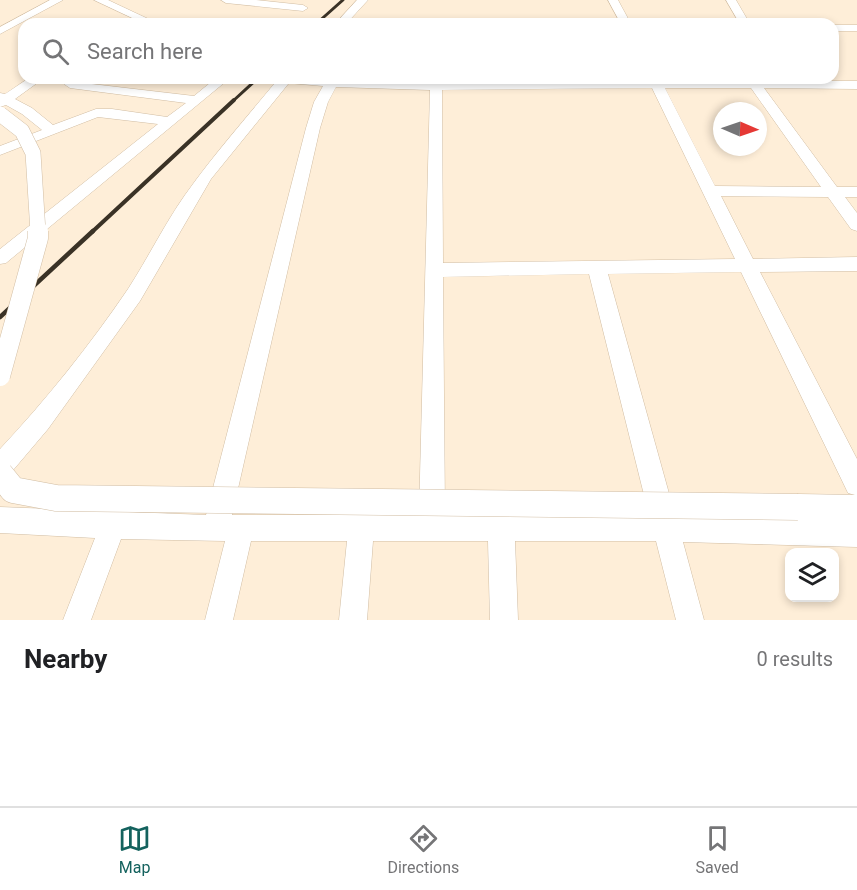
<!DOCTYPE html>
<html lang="en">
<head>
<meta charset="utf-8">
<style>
  body { margin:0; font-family:Roboto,sans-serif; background:#f6f6f6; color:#202124 }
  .controls { position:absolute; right:18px; bottom:18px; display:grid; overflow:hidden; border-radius:12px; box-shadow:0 3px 9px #0003 }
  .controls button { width:54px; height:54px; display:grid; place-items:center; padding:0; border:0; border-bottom:2px solid #e0e0e0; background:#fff; color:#202124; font:30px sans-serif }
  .compass { position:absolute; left:713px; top:102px; width:54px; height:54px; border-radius:50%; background:#fff; box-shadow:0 3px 9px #0003; rotate:92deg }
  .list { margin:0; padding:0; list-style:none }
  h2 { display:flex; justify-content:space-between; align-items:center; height:78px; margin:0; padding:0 24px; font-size:26px }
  h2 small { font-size:20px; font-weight:400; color:#757577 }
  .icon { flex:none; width:33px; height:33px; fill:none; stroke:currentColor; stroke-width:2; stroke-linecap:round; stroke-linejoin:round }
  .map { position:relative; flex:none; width:857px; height:620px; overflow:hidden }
  .search { position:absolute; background:#fff; box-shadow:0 3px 9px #0003; left:18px; right:18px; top:18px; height:66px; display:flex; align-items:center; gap:15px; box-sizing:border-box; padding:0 21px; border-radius:18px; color:#757577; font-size:22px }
  .sheet { height:186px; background:#fff }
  nav { display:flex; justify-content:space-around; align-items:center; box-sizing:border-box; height:84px; border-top:2px solid #e0e0e0; background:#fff; font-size:16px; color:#757577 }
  nav a { display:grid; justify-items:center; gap:3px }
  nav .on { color:#14625e }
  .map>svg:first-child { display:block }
</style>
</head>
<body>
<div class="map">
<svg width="857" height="620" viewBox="0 0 857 620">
  <rect width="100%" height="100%" fill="#feeed8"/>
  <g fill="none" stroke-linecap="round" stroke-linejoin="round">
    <g stroke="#d1bda3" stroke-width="1">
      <g id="minor">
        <polygon points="50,0 63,0 0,34 0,27"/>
        <polygon points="94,0 108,0 159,24 145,24"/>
        <polygon points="221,0 256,0 303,5 308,8 303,11 226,3"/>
        <polygon points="357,0 368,0 346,24 335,24"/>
        <polygon points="608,0 618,0 631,24 621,24"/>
        <polygon points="726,0 736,0 750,24 740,24"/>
        <rect x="833" y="25" width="24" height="6"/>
        <polygon points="29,78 44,78 15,99 32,108 53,125 96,109 112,109 167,117 186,103 70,88 64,84 66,81 194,96 216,78 230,78 6,263 0,264 0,249 158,124 98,117 0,155 0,146 42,130 22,114 6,105 0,107 0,93 5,94"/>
        <path d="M279 78 435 83 648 81 647 78H659L661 81H857V89L764 88 837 187H857V197H845L857 213V231L851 229 828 197 721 196 753 259 857 257V271L760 272 857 459V521H845H857V547L683 542 704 620H676L656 541H515L518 620H490L488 541H373L367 620H339L347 541H251L233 620H205L225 541 121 539 91 620H63L95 538 0 533V507L206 515 306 128 314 102 323 86 289 83 211 179 140 301 48 429 9 475 0 479V449C46 400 90 345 128 289 148 258 164 225 185 195 214 154 247 117 279 78ZM336 87 430 90 419 515H232L320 128 328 102ZM652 88 735 259 443 263 442 90ZM665 88H751L821 187 715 186ZM741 272 848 493 855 495 798 494 789 498 785 507 789 516 796 519 675 515 608 274ZM589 274 649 515H445L443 277Z"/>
      </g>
    </g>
    <use href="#minor" fill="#fff" fill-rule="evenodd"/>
    <g stroke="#3a3226" stroke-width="3">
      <polyline points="316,24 343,0"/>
      <polyline points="233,101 258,78"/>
    </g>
    <polyline stroke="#3a3226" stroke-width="4" points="92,232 234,100"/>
    <polyline stroke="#3a3226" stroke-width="4.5" points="0,317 93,231"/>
    <g stroke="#d1bda3" stroke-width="16" stroke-linecap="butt">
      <polyline id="minor-bridge-far2" points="0,114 22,131 33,153 38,232"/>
    </g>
    <g stroke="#d1bda3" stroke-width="21" stroke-linecap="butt">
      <polyline id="minor-bridge-far1" points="0,376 38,238 38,231"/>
    </g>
    <g stroke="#d1bda3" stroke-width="27" stroke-linecap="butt">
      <polyline id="minor-bridge" points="0,474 13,490 56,498 798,507"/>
    </g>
    <use href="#minor-bridge-far2" stroke="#fff" stroke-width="15"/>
    <use href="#minor-bridge-far1" stroke="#fff" stroke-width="20"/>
    <use href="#minor-bridge" stroke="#fff" stroke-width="26"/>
  </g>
</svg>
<div class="controls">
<button><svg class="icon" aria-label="layers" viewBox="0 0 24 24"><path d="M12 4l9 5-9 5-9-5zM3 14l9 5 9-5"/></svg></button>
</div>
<svg class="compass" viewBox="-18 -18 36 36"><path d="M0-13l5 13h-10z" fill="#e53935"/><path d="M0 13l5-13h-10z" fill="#757577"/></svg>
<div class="search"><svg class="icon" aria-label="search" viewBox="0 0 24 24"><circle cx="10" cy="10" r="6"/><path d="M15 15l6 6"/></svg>Search here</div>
</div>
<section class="sheet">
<h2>Nearby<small>0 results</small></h2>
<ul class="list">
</ul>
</section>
<nav>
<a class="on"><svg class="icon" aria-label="map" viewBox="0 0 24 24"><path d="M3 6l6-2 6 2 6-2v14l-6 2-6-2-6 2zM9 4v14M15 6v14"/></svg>Map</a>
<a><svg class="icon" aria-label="directions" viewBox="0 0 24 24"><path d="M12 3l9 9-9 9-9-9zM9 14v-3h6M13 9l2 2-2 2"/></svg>Directions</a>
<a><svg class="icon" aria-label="saved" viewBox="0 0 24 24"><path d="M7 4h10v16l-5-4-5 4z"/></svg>Saved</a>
</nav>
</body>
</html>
